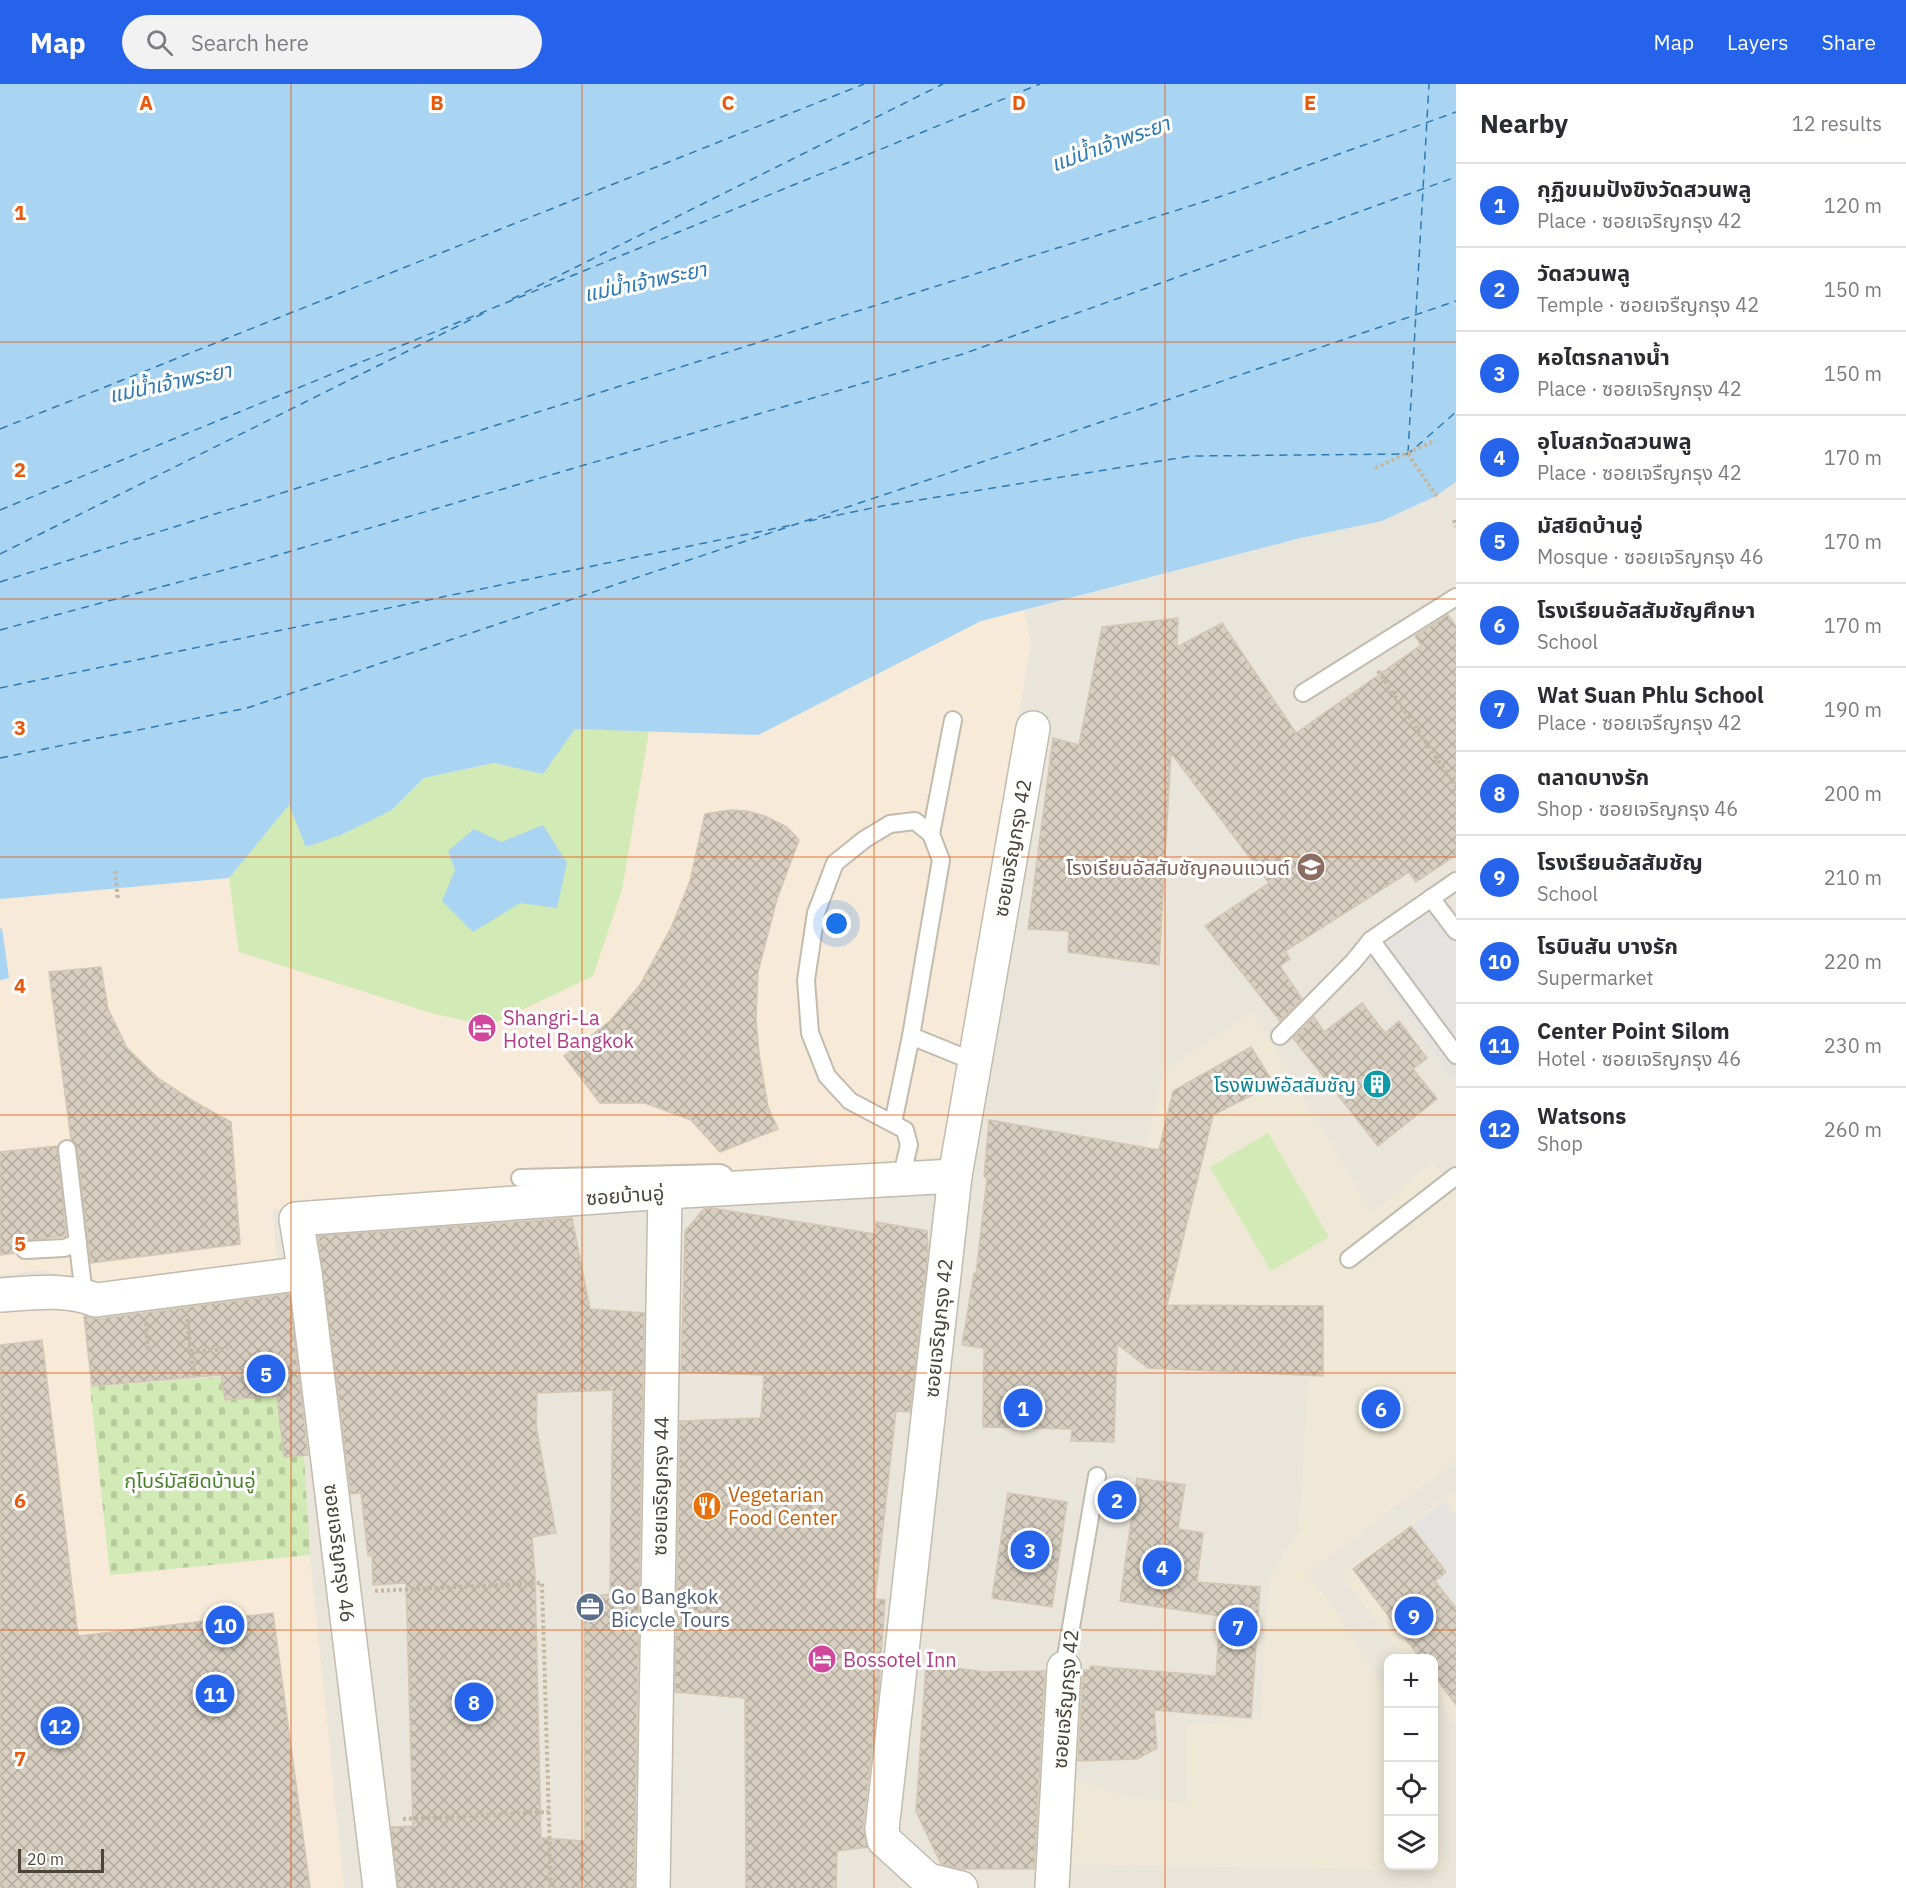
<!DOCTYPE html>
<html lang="en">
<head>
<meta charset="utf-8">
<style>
  body { margin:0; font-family:"IBM Plex Sans","Noto Sans Thai",sans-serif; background:#f2f2f3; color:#2b2b33 }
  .controls { position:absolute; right:18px; bottom:18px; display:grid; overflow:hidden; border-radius:12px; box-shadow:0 3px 15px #0003 }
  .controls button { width:54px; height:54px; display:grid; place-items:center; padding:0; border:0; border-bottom:2px solid #e1e1e2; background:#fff; color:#2b2b33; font:30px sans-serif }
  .scale { position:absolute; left:18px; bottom:15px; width:86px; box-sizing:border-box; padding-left:6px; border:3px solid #4b4439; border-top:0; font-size:16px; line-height:21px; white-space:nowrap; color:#4b4439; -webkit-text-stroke:4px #fff; paint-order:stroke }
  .you { position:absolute; left:837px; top:840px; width:21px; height:21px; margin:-15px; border:4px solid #fff; border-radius:50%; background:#1a73e8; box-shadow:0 0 0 9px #1a73e833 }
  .badge { display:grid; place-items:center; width:39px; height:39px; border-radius:50%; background:#2563eb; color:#fff; font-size:20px; font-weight:700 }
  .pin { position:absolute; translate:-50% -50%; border:3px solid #fff; box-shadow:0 2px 6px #0006 }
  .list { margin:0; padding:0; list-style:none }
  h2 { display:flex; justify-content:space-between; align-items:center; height:78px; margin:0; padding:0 24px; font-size:26px }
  h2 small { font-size:20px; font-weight:400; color:#7c7c81 }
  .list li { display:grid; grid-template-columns:39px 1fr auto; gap:18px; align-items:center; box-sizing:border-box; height:84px; padding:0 24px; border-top:2px solid #e1e1e2 }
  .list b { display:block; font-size:22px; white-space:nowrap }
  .list p { margin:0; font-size:20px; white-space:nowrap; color:#7c7c81 }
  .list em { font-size:20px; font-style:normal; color:#7c7c81 }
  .icon { flex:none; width:33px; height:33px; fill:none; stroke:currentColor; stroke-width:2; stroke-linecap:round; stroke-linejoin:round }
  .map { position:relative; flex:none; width:1456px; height:1804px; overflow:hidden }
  header { display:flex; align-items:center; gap:36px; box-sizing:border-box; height:84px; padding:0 30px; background:#2563eb; color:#fff }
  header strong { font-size:28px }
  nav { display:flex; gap:33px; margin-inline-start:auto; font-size:21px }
  .search { width:420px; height:54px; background:#f2f2f3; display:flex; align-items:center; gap:15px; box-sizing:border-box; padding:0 21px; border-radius:33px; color:#7c7c81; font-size:22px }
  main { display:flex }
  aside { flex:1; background:#fff }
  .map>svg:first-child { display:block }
</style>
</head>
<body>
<header>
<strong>Map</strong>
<div class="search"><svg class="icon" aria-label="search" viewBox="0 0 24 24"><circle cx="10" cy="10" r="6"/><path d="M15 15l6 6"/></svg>Search here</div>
<nav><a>Map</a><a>Layers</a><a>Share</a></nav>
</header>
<main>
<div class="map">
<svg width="1456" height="1804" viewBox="0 0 1456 1804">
  <defs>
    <pattern id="cemetery-stones" width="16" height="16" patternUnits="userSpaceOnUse" patternTransform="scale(1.5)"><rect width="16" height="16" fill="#d2eab5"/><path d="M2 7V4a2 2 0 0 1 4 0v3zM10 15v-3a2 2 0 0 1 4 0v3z" fill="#b6ca9c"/></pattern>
    <pattern id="building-cross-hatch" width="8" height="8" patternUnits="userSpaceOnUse" patternTransform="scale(1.5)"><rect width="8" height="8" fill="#d8cfc1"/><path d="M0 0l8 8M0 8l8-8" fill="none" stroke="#b1aa9e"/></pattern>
  </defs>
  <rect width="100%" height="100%" fill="#f6f3ec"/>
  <path fill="#eae5da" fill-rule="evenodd" d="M1456 398V1804H0V815L229 794 289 721 307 763 575 645 758 651 981 537 1301 454 1382 437 1436 412ZM1388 1574H1434V1782H1388Z"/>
  <g fill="#f7ead8">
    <polygon points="1024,526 1031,560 942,1073 273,1126 277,1181 85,1200 43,1186 0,1191 0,815 229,794 289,721 307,763 575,645 758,651 981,537"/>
    <polygon points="38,1217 39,1226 82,1222 111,1491 310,1471 344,1804 0,1804 0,1222"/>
  </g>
  <g fill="#efe8d6">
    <polygon points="1253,928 1372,1129 1433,1077 1456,1108 1456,1377 1307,1490 1332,1521 1388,1609 1388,1782 1434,1782 1434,1702 1445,1787 1057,1780 1061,1691 1124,1712 1187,1720 1186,1641 1260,1636 1269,1493 1298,1448 1310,1274 1109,1234 1163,988"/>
    <polygon points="1456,1406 1456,1640 1434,1611 1434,1574 1405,1574 1340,1490"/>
  </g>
  <polygon fill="url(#cemetery-stones)" points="221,1293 225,1316 277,1312 284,1373 304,1371 310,1471 110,1491 90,1303"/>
  <g fill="#d2eab5">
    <polygon points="575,645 649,647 622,806 593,892 488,942 431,929 239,868 229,794 289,721 307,763 392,726 424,694 494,679 542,690"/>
    <polygon points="1268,1049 1329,1153 1271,1187 1210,1083"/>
  </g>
  <g fill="#e5e3e0">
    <polygon points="1447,817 1456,828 1456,1000 1367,873"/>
    <polygon points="1444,1417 1456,1433 1456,1523 1436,1497 1447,1488 1412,1442"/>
  </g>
  <g fill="#a9d4f2">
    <polygon points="0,0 1456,0 1456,398 1436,412 1382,437 1301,454 981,537 758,651 575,645 543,690 494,679 424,694 392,726 341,751 306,763 289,721 229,794 0,815"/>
    <polygon points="543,741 567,779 557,824 520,819 473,848 442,817 455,786 448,767 474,745 501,758"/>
    <polygon points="2,844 9,894 0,896 0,845"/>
  </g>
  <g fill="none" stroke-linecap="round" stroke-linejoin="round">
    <g stroke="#2e7ab2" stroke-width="1.5" stroke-dasharray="8 6" stroke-linecap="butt">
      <polyline points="512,215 943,0"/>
      <polyline points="0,345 864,0"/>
      <polyline points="1408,369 1429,0"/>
      <polyline points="0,426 1040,0"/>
      <polyline points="809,437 882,422 1191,372 1408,370 1456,328"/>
      <polyline points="0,470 486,228"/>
      <polyline points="0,498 1225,111 1456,28"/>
      <polyline points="0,546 254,478 963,270 1456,93"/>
      <polyline points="0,604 792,441"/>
      <polyline points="0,674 247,624 1164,317 1456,217"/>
    </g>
  </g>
  <g fill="url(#building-cross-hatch)" stroke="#d3c7b4" stroke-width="1.5" fill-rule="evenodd">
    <polygon points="1448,531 1456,542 1456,771 1416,798 1409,788 1285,867 1290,875 1280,882 1302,915 1280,937 1205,842 1269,799 1171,669 1159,881 1068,868 1069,847 1028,845 1053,654 1079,661 1102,543 1178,534 1177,563 1222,539 1296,649 1421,561 1415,552"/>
    <polygon points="731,726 747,727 765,732 787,743 799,756 777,815 758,888 756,936 759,969 768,1023 778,1045 720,1068 691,1036 645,1019 600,1019 564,972 610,937 640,901 672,842 690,797 705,730"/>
    <polygon points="101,883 108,925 127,964 159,995 193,1017 231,1038 240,1160 91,1179 77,1064 71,1055 49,888"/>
    <polygon points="1362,919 1385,949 1399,937 1427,974 1413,985 1437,1015 1378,1062 1293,954 1314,933 1324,948"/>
    <polygon points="1251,963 1274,1000 1213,1031 1167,1221 1323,1222 1323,1292 1148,1284 1117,1260 1114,1358 1071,1357 1072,1345 983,1343 984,1264 962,1261 974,1189 976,1190 987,1094 984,1093 989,1036 1159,1066 1173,1007"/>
    <polygon points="57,1062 66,1152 24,1156 16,1161 15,1169 0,1171 0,1068"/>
    <polygon points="711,1124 875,1150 876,1138 927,1147 928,1165 910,1328 896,1327 875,1515 885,1516 879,1603 863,1743 868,1763 837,1767 836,1804 746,1804 745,1614 675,1608 680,1337 761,1334 764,1291 681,1288 685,1147 704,1125"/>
    <path d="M572 1134 590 1225 644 1229 634 1804H398L391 1743 413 1742 406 1499 373 1501 372 1471 368 1472 361 1409 351 1410 318 1152ZM613 1306 610 1510 584 1514 585 1757 541 1754 535 1492 532 1453 556 1449 536 1342 537 1309Z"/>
    <polygon points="289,1210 308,1371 284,1373 277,1312 225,1316 221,1291 92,1302 84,1232 98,1235"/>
    <polygon points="42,1256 78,1552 273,1529 310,1804 0,1804 0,1261"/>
    <polygon points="1137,1394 1185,1401 1178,1445 1203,1449 1197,1498 1260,1503 1251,1634 1154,1626 1157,1664 1137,1675 1078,1677 1083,1586 1090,1586 1090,1582 1216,1592 1220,1532 1120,1517"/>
    <polygon points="1008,1409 1067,1418 1052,1523 992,1514"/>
    <polygon points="1411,1442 1446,1488 1435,1497 1456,1524 1456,1621 1434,1591 1434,1575 1421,1575 1353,1485"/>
    <polygon points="926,1580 985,1588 1045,1587 1034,1785 963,1785 941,1780 916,1727"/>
  </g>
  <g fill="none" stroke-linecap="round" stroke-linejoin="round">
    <g stroke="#c2bbae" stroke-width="20">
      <g id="service">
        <polyline points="1303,609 1456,513"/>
        <polyline points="931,750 953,636"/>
        <polyline points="1431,814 1456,847"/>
        <polyline points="1371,856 1456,971"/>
        <polyline points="1280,952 1353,878 1371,856 1456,797"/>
        <polyline points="893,1039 911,952"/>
        <polyline points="67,1065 84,1212"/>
        <polyline points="520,1094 720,1089 724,1091"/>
        <polyline points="901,1095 909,1061 905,1046 850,1017 827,992 810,949 806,896 816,829 835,779 865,755 890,740 915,737 931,750 941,776 911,952 975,978"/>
        <polyline points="25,1166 64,1164 78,1159"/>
        <polyline points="1349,1175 1456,1092"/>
        <polyline points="1064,1584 1097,1392"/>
      </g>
    </g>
    <g stroke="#c2bbae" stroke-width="36">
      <g id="minor">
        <path d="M0 1211C32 1209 65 1204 96 1216L305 1189"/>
        <polyline points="380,1804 305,1189 296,1135 665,1108 955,1092"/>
        <polyline points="653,1804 665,1108"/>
        <polyline points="961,1804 928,1796 884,1756 882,1745 955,1092 1033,644"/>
        <polyline points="1052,1804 1064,1584"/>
      </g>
    </g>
    <g stroke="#c4b79f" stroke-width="4" stroke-dasharray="3 3" stroke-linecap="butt">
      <polyline points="1408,370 1437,413"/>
      <polyline points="1375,384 1434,357"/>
      <polyline points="1454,436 1456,443"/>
      <polyline points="1378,587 1456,703"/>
      <polyline points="115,787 118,816"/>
      <polyline points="187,1235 194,1292"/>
      <polyline points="146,1239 148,1268"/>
      <polyline points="191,1268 228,1265"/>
      <polyline points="375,1507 542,1499 551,1804"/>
      <polyline points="403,1735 549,1728"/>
    </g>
    <use href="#service" stroke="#fff" stroke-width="16"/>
    <use href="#minor" stroke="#fff" stroke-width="33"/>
  </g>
  <path fill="none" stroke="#e8590c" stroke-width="1.5" stroke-opacity="0.55" d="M291 0V1804M582 0V1804M874 0V1804M1165 0V1804M0 258H1456M0 515H1456M0 773H1456M0 1031H1456M0 1289H1456M0 1546H1456"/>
  <defs>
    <g id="school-disc" transform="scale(1.5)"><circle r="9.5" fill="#8d6e63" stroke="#fff"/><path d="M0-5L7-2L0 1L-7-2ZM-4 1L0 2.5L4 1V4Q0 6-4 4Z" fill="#fff"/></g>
    <g id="hotel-disc" transform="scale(1.5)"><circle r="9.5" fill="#d1479c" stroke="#fff"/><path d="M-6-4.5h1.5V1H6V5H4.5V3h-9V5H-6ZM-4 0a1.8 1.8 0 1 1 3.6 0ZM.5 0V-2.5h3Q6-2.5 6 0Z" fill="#fff"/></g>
    <g id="building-disc" transform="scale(1.5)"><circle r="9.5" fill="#0f9aa8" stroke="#fff"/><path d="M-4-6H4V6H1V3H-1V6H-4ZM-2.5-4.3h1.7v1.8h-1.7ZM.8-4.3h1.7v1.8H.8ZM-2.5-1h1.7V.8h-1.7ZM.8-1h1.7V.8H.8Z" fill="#fff"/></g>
    <g id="restaurant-disc" transform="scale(1.5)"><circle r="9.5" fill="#e8710a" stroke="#fff"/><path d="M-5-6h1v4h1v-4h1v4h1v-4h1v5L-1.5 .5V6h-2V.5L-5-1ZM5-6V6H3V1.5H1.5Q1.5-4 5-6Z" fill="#fff"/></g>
    <g id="office-disc" transform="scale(1.5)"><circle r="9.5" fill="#5c6f8a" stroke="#fff"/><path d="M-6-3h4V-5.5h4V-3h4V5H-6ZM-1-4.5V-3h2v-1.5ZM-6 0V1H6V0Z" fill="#fff"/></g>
  </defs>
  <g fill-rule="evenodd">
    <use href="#school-disc" x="1311" y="783"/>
    <use href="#hotel-disc" x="482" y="944"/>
    <use href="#building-disc" x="1377" y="1000"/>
    <use href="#restaurant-disc" x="707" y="1422"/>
    <use href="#office-disc" x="590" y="1523"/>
    <use href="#hotel-disc" x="822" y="1575"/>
  </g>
  <g text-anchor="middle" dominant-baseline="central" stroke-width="6" stroke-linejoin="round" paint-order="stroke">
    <g font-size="20" fill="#4b4439" stroke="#fff">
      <text transform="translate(1012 764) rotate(-80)">ซอยเจริญกรุง 42</text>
      <text transform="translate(625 1111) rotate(-4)">ซอยบ้านอู่</text>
      <text transform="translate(938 1244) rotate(-84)">ซอยเจริญกรุง 42</text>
      <text transform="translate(660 1402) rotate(-89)">ซอยเจริญกรุง 44</text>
      <text transform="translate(340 1469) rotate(83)">ซอยเจริญกรุง 46</text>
      <text transform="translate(1065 1615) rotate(-85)">ซอยเจรืญกรุง 42</text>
    </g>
    <g font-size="20" fill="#785e54" stroke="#fff" text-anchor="end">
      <text x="1290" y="783">โรงเรียนอัสสัมชัญคอนแวนต์</text>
    </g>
    <g font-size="20" fill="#b23c85" stroke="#fff" text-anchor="start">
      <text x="503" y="933">Shangri-La<tspan x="503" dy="23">Hotel Bangkok</tspan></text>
      <text x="843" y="1575">Bossotel Inn</text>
    </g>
    <g font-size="20" fill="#0d838f" stroke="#fff" text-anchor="end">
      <text x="1356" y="1000">โรงพิมพ์อัสสัมชัญ</text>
    </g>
    <g font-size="20" fill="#4a7f2a" stroke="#fff">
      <text x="190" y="1396">กุโบร์มัสยิดบ้านอู่</text>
    </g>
    <g font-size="20" fill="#c56008" stroke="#fff" text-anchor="start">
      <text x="728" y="1410">Vegetarian<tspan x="728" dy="23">Food Center</tspan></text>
    </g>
    <g font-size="20" fill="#4e5e75" stroke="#fff" text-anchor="start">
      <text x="611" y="1512">Go Bangkok<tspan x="611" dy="23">Bicycle Tours</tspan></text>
    </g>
    <g font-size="21" font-style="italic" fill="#2e7ab2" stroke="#fff">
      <text transform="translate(1110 59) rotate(-20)">แม่น้ำเจ้าพระยา</text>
      <text transform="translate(645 197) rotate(-12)">แม่น้ำเจ้าพระยา</text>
      <text transform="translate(170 298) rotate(-12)">แม่น้ำเจ้าพระยา</text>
    </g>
  </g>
  <g font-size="20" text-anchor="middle" font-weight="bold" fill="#e8590c" stroke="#fff" stroke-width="6" stroke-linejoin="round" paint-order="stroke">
    <text x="146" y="26">A</text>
    <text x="437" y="26">B</text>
    <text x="728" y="26">C</text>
    <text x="1019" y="26">D</text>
    <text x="1310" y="26">E</text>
    <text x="20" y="136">1</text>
    <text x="20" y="393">2</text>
    <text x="20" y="651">3</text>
    <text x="20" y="909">4</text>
    <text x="20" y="1167">5</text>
    <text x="20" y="1424">6</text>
    <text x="20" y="1682">7</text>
  </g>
</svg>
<div class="controls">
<button>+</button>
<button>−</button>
<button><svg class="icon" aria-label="locate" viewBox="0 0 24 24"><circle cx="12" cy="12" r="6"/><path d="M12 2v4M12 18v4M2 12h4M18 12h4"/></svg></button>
<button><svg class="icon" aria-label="layers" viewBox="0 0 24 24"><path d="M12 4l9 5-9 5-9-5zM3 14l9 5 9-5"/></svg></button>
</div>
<div class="scale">20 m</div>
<div class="you"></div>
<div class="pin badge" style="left:1023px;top:1324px">1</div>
<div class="pin badge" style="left:1117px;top:1416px">2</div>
<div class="pin badge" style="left:1030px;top:1466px">3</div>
<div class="pin badge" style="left:1162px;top:1483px">4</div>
<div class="pin badge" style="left:266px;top:1290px">5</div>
<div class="pin badge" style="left:1381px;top:1325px">6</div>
<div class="pin badge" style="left:1238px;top:1543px">7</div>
<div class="pin badge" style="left:474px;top:1618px">8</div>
<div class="pin badge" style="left:1414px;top:1532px">9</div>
<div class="pin badge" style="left:225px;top:1541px">10</div>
<div class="pin badge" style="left:215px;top:1610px">11</div>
<div class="pin badge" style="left:60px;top:1642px">12</div>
</div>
<aside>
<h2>Nearby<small>12 results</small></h2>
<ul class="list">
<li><span class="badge">1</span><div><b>กุฏิขนมปังขิงวัดสวนพลู</b><p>Place · ซอยเจริญกรุง 42</p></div><em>120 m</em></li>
<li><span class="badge">2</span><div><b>วัดสวนพลู</b><p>Temple · ซอยเจรืญกรุง 42</p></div><em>150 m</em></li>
<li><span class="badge">3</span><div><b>หอไตรกลางน้ำ</b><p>Place · ซอยเจริญกรุง 42</p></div><em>150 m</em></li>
<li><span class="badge">4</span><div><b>อุโบสถวัดสวนพลู</b><p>Place · ซอยเจรืญกรุง 42</p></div><em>170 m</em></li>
<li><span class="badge">5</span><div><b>มัสยิดบ้านอู่</b><p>Mosque · ซอยเจริญกรุง 46</p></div><em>170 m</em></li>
<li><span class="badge">6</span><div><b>โรงเรียนอัสสัมชัญศึกษา</b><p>School</p></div><em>170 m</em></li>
<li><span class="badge">7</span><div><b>Wat Suan Phlu School</b><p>Place · ซอยเจรืญกรุง 42</p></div><em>190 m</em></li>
<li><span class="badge">8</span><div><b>ตลาดบางรัก</b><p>Shop · ซอยเจริญกรุง 46</p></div><em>200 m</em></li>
<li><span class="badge">9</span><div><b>โรงเรียนอัสสัมชัญ</b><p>School</p></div><em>210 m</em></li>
<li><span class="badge">10</span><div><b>โรบินสัน บางรัก</b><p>Supermarket</p></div><em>220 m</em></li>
<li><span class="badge">11</span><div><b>Center Point Silom</b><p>Hotel · ซอยเจริญกรุง 46</p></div><em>230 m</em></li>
<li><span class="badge">12</span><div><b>Watsons</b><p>Shop</p></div><em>260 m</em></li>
</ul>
</aside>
</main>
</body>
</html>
